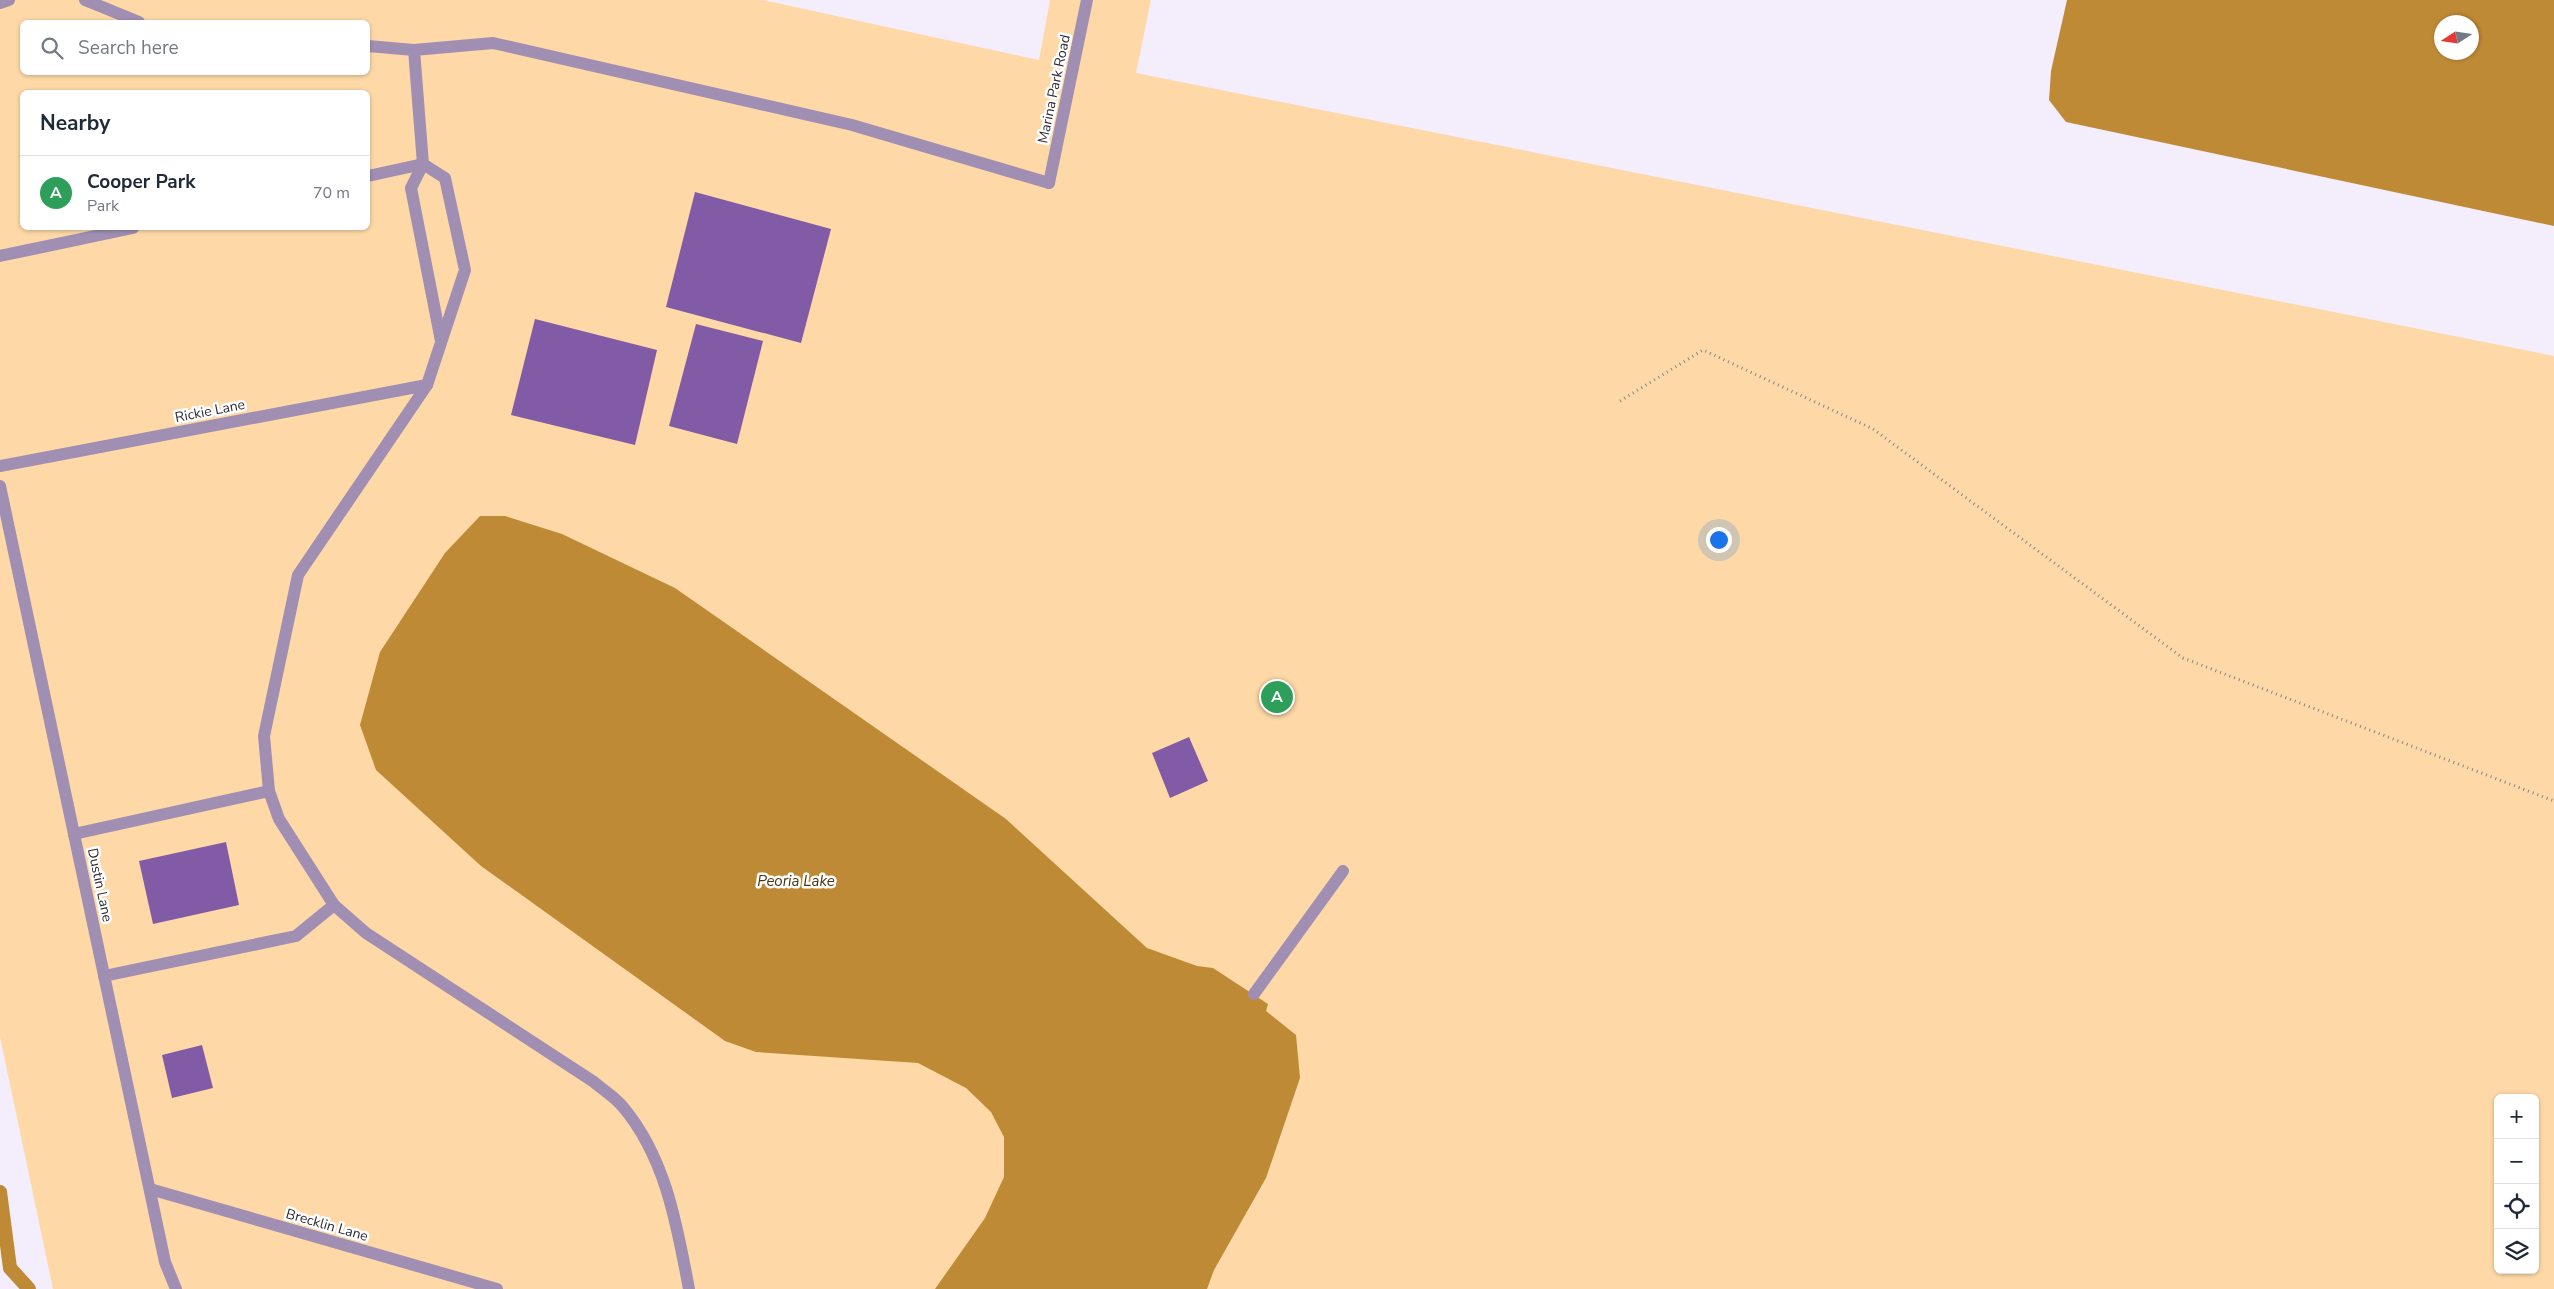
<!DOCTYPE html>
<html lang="en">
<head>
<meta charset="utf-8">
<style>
  body { margin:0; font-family:"Nunito Sans",sans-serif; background:#f2f2f3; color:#1f2937 }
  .controls { position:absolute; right:15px; bottom:15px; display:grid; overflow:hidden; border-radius:8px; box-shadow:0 1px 4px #0004 }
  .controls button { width:45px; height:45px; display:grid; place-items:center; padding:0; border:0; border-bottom:1px solid #e0e1e3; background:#fff; color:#1f2937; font:25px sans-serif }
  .compass { position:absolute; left:2434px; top:15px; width:45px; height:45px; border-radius:50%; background:#fff; box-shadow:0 1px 4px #0004; rotate:258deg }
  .you { position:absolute; left:1718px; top:539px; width:18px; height:18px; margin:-12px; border:4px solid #fff; border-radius:50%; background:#1a73e8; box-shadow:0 0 0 8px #1a73e833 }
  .badge { display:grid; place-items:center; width:32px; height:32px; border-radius:50%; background:#996a1b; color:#fff; font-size:16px; font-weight:700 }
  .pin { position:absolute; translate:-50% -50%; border:2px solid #fff; box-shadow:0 1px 5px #0006 }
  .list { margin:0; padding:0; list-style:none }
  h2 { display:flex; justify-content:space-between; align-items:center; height:65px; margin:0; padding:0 20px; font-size:21px }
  h2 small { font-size:16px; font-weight:400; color:#747a83 }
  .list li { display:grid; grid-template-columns:32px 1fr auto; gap:15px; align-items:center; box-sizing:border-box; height:75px; padding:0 20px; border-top:1px solid #e0e1e3 }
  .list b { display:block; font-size:19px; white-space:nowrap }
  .list p { margin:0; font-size:16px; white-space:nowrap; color:#747a83 }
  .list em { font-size:16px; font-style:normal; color:#747a83 }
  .icon { flex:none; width:28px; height:28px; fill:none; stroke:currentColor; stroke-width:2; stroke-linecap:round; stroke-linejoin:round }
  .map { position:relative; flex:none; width:2554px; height:1289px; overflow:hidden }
  .search { position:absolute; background:#fff; box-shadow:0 1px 4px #0004; left:20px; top:20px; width:350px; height:55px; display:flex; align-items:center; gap:12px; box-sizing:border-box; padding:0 18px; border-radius:8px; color:#747a83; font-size:19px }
  .panel { position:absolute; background:#fff; box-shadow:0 1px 4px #0004; left:20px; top:90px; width:350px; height:140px; border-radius:8px }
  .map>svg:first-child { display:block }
</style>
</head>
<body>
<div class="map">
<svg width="2554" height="1289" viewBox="0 0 2554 1289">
  <rect width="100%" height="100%" fill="#f4edfc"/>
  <path fill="#fed9a7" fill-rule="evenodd" d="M0 0H763L1039 60 1050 0H1151L1136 73 2554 356V1289H53L0 1037ZM22 22H368V72H22ZM22 92H368V228H22ZM2498 1098H2535V1270H2498Z"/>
  <g fill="#bf8a36" fill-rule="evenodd">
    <path d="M2067 0H2554V226L2066 122 2049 100 2051 71ZM2442 22H2472V52H2442Z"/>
    <polygon points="480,516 505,516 562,534 675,588 1006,819 1147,948 1197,966 1213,968 1268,1004 1266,1011 1296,1035 1300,1078 1266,1178 1214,1270 1207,1289 935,1289 985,1218 1004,1177 1004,1137 991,1112 966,1088 918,1063 756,1052 725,1041 481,866 376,770 360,725 380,652 445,553"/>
  </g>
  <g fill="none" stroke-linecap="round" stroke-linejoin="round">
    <polyline stroke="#bf8a36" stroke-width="14" points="0,1192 10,1268 29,1289"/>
  </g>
  <g fill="#815ba5">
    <polygon points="695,192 831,229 801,343 666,307"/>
    <polygon points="535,319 657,350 635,445 511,415"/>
    <polygon points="696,324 763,341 737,444 669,426"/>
    <polygon points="1189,737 1208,781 1170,798 1152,753"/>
    <polygon points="226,842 239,905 153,924 139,861"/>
    <polygon points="202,1045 213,1088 172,1098 162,1055"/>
  </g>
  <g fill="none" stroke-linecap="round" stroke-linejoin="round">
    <polyline stroke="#89838f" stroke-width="3" stroke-dasharray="1 4" stroke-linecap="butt" points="1620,401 1703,350 1873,429 2183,658 2554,801"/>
    <g stroke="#a08fb2" stroke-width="12">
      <polyline points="85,0 139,22"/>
      <polyline points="0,3 9,0"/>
      <polyline points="368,46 414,50 493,43 852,125 1049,183"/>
      <polyline points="414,50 423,164 411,188 441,341"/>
      <path d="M423 164 445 178 465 270 427 385 298 575 264 736 269 791 279 819 334 905 366 933 594 1082C603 1090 615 1097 623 1107 666 1158 677 1226 689 1289"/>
      <polyline points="368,176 423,164"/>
      <polyline points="0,256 133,228"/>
      <polyline points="0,466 427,385"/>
      <polyline points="0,486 165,1262 176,1289"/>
      <polyline points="74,834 269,791"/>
      <polyline points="104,976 296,936 334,905"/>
      <polyline points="1254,994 1343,871"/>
      <polyline points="150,1189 497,1289"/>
    </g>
    <polyline stroke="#a08fb2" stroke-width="12" points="1049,183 1087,0"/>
  </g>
  <g text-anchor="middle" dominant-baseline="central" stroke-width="5" stroke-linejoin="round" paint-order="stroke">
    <g font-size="14" fill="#2f2a34" stroke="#fff">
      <text transform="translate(1054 89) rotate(-78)">Marina Park Road</text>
      <text transform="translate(210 411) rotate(-11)">Rickie Lane</text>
      <text transform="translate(100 885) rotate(78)">Dustin Lane</text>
      <text transform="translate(327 1225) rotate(16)">Brecklin Lane</text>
    </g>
    <g font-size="15" font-style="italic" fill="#4b3411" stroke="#fff">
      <text x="796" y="881">Peoria Lake</text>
    </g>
  </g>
</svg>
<div class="controls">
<button>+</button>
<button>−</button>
<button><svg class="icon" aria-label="locate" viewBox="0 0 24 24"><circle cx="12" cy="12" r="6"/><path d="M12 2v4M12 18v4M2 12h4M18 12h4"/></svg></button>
<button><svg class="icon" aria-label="layers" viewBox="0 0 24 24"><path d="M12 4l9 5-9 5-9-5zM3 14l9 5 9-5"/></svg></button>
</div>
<svg class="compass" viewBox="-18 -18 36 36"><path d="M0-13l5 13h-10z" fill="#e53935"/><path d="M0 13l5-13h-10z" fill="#747a83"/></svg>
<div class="you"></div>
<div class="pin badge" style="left:1277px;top:697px;background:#2e9e5b">A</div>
<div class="search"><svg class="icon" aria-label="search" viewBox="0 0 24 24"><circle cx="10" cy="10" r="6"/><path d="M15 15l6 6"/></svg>Search here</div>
<section class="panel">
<h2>Nearby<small></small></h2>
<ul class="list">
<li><span class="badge" style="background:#2e9e5b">A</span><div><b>Cooper Park</b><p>Park</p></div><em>70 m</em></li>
</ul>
</section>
</div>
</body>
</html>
